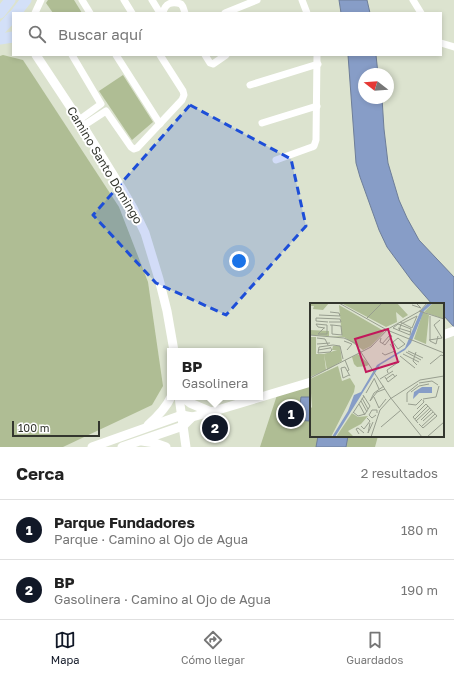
<!DOCTYPE html>
<html lang="es">
<head>
<meta charset="utf-8">
<style>
  body { margin:0; font-family:"Golos Text",sans-serif; background:#f6f6f6; color:#222 }
  .compass { position:absolute; left:358px; top:68px; width:36px; height:36px; border-radius:50%; background:#fff; box-shadow:0 2px 6px #0003; rotate:287deg }
  .scale { position:absolute; left:12px; bottom:10px; width:88px; box-sizing:border-box; padding-left:4px; border:2px solid #33362e; border-top:0; font-size:11px; line-height:14px; white-space:nowrap; color:#33362e; -webkit-text-stroke:3px #fff; paint-order:stroke }
  .you { position:absolute; left:239px; top:261px; width:14px; height:14px; margin:-10px; border:3px solid #fff; border-radius:50%; background:#1a73e8; box-shadow:0 0 0 6px #1a73e833 }
  .badge { display:grid; place-items:center; width:26px; height:26px; border-radius:50%; background:#111827; color:#fff; font-size:13px; font-weight:700 }
  .pin { position:absolute; translate:-50% -50%; border:2px solid #fff; box-shadow:0 1px 4px #0006 }
  .popup { position:absolute; left:167px; top:348px; width:96px; height:52px; box-sizing:border-box; display:grid; place-content:center; border-radius:0px; background:#fff; filter:drop-shadow(0 1px 3px #0005); font-size:13px; white-space:nowrap; color:#767676 }
  .popup b { font-size:15px; color:#222 }
  .popup::after { content:''; position:absolute; left:50%; top:100%; margin-left:-8px; border:8px solid transparent; border-top-color:#fff }
  .list { margin:0; padding:0; list-style:none }
  h2 { display:flex; justify-content:space-between; align-items:center; height:52px; margin:0; padding:0 16px; font-size:17px }
  h2 small { font-size:13px; font-weight:400; color:#767676 }
  .list li { display:grid; grid-template-columns:26px 1fr auto; gap:12px; align-items:center; box-sizing:border-box; height:60px; padding:0 16px; border-top:1px solid #e0e0e0 }
  .list b { display:block; font-size:15px; white-space:nowrap }
  .list p { margin:0; font-size:13px; white-space:nowrap; color:#767676 }
  .list em { font-size:13px; font-style:normal; color:#767676 }
  .icon { flex:none; width:22px; height:22px; fill:none; stroke:currentColor; stroke-width:2; stroke-linecap:round; stroke-linejoin:round }
  .map { position:relative; flex:none; width:454px; height:447px; overflow:hidden }
  .search { position:absolute; background:#fff; box-shadow:0 2px 6px #0003; left:12px; right:12px; top:12px; height:44px; display:flex; align-items:center; gap:10px; box-sizing:border-box; padding:0 14px; border-radius:0px; color:#767676; font-size:15px }
  .sheet { height:172px; background:#fff }
  nav { display:flex; justify-content:space-around; align-items:center; box-sizing:border-box; height:56px; border-top:1px solid #e0e0e0; background:#fff; font-size:11px; color:#767676 }
  nav a { display:grid; justify-items:center; gap:2px }
  nav .on { color:#111827 }
  .map>svg:first-child { display:block }
</style>
</head>
<body>
<div class="map">
<svg width="454" height="447" viewBox="0 0 454 447">
  <rect width="100%" height="100%" fill="#dce3cf"/>
  <g fill="#afbd94">
    <polygon points="48,0 74,0 82,13 53,13 46,3"/>
    <polygon points="3,55 23,60 119,207 148,282 163,386 152,405 63,447 0,447 0,56"/>
    <polygon points="123,75 153,122 132,140 99,91"/>
    <polygon points="311,381 311,436 378,436 375,447 260,447 278,392"/>
  </g>
  <g fill="#879dc7" stroke="#6e7e99">
    <polygon points="339,0 367,0 370,13 341,13"/>
    <polygon points="348,55 376,55 378,74 364,74 364,98 382,98 384,129 388,163 399,200 407,218 419,240 454,277 454,327 443,315 443,304 432,304 412,281 387,247 379,230 360,177 356,163"/>
    <polygon points="301,397 311,397 311,405 309,421 298,420"/>
    <polygon points="318,436 348,436 346,447 316,447"/>
  </g>
  <g fill="none" stroke-linecap="round" stroke-linejoin="round">
    <g stroke="#fff" stroke-width="7">
      <polyline points="82,0 90,13"/>
      <polyline points="124,0 132,13"/>
      <polyline points="152,0 160,13"/>
      <polyline points="302,0 307,13"/>
      <polyline points="413,0 421,13"/>
      <polyline points="35,13 41,0"/>
      <path d="M163 13C165 3 172 1 181 4L183 7 185 13"/>
      <polyline points="225,13 257,0"/>
      <polyline points="441,43 454,47"/>
      <polyline points="72,55 101,104 79,120"/>
      <polyline points="116,55 160,124"/>
      <polyline points="205,55 210,63 213,64 226,55"/>
      <polyline points="250,85 318,64"/>
      <polyline points="262,123 317,106"/>
      <polyline points="83,126 106,111 131,147 134,149 137,148 182,100 184,95 183,91 160,55"/>
      <polyline points="276,160 312,147 314,146 316,140 317,55"/>
    </g>
    <g stroke="#fff" stroke-width="9">
      <polyline points="36,55 83,126 122,189 133,208 145,233 159,279 167,311 174,351"/>
      <polyline points="443,335 454,331"/>
      <polyline points="179,397 186,447"/>
      <polyline points="182,397 190,403 211,412"/>
      <path d="M148 425C157 417 166 408 171 397"/>
      <polyline points="142,441 155,443 166,447"/>
      <polyline points="92,447 182,415 192,417 211,412 311,382"/>
      <polyline points="122,447 183,426 192,417"/>
    </g>
    <g stroke="#d3e0f8" stroke-width="11">
      <polyline points="0,13 10,0"/>
      <polyline points="16,13 26,0"/>
      <polyline points="0,30 13,16"/>
      <polyline points="0,39 13,37"/>
    </g>
  </g>
  <path fill="#1d4ed8" fill-opacity="0.2" stroke="#1d4ed8" stroke-width="3" stroke-dasharray="8 5" stroke-linejoin="round" d="M190 105 291 159 306 226 226 315 156 283 93 215Z"/>
  <g text-anchor="middle" dominant-baseline="central" stroke-width="4" stroke-linejoin="round" paint-order="stroke">
    <g font-size="12" fill="#33362e" stroke="#fff">
      <text transform="translate(105 165) rotate(59)">Camino Santo Domingo</text>
    </g>
  </g>
  <g transform="translate(310 303)">
    <rect width="134" height="134" fill="#dce3cf"/>
    <path d="M1 0H19L13 7 3 6 4 3H0ZM31 0H87L98 12 93 15 86 9 87 19 76 24ZM123 0H134V16L114 9ZM29 2 74 28V29L61 43 53 47 34 34 0 32V27L19 28V33H32ZM113 9 119 12 116 41 104 36ZM0 34H6V51H14L16 67 0 74ZM23 43H30L32 58 17 67 14 51 27 47H22ZM48 51 59 61 57 63 47 64 44 61 42 54ZM28 63 32 78 40 75 45 83 44 89 21 134H0V106L2 104 0 76ZM42 110 48 114 58 113 51 121 38 128 44 134H26Z" fill="#afbd94"/>
    <path d="M118 0H123L114 8 101 40 95 47 70 62 25 134H22L38 108 44 92 51 89 67 62 95 45 111 7ZM112 84H122V90H109L103 96 104 89Z" fill="#879dc7"/>
    <path fill="none" stroke="#989e8f" stroke-width="1" d="M29 0 77 27 134 50M102 2 111 5 106 0M109 8 134 16M9 12 30 13 29 10 20 9M120 13V38L126 41 128 33M57 15 72 0M6 18V15L30 16 31 19H19M6 18 18 19M90 19 102 25 107 13M88 21 101 26 100 32 83 25ZM20 22H22L31 23 32 32 22 31V22M14 25 8 31H17V22M15 25 8 24 6 21 17 22M88 25 101 29M89 28 91 21 107 13M0 32 34 35 45 40 80 94 112 134M7 35 15 36 18 42M71 35 70 39 72 40 75 42 82 33 80 32 72 41M119 37 132 35 124 22 130 17M34 38 42 41 37 47M83 39 88 46 95 41M83 39 88 35 95 41M7 41 20 40M20 44 22 47 20 49 8 50 9 44 23 42 30 43 33 56M8 47 20 45M98 48 113 55M96 49 111 57M106 49 103 58 107 62M72 50 75 52 85 48 80 41M93 51 109 59M90 53 105 65M35 57 39 67 37 68M120 61 131 52 134 53M78 70 77 67 90 58M39 72 33 75 31 65 35 64 40 73M75 74 78 79 87 72M0 75 61 44 78 26 110 8 117 0M64 75 69 86M70 76 83 68M76 76 83 71 85 74M109 80 122 78 128 82M74 83 64 90 60 98 67 89 75 86M101 89 109 83 119 81M56 90 64 76M64 94 69 105 76 96M52 95 58 106M113 96 126 94 129 83M51 98 57 109M97 99V90L108 81M49 101 55 112M98 101 106 102 112 96M107 106 114 99 113 97M43 109 48 113 55 111 60 103 53 92M43 110 54 93M66 112 62 115 59 112 62 107H67V110M105 116 118 103M111 117 121 107M106 118 120 105M113 118 123 109M60 120 58 130 63 119M108 120 103 114 116 101 127 113M109 121 113 125 127 113M51 123 54 126 60 118 57 115M71 124 91 107M111 124 125 111M49 131 46 126 48 125 54 130M61 134 70 107 80 96 110 77 134 73M117 134 134 119"/>
    <path fill="#c2185b" fill-opacity="0.15" stroke="#c2185b" stroke-width="2" d="M78 26 88 59 56 69 45 36Z"/>
    <rect width="134" height="134" fill="none" stroke="#33362e" stroke-width="2"/>
  </g>
</svg>
<svg class="compass" viewBox="-18 -18 36 36"><path d="M0-13l5 13h-10z" fill="#e53935"/><path d="M0 13l5-13h-10z" fill="#767676"/></svg>
<div class="scale">100 m</div>
<div class="you"></div>
<div class="pin badge" style="left:291px;top:414px">1</div>
<div class="pin badge" style="left:215px;top:428px">2</div>
<div class="popup"><b>BP</b>Gasolinera</div>
<div class="search"><svg class="icon" aria-label="search" viewBox="0 0 24 24"><circle cx="10" cy="10" r="6"/><path d="M15 15l6 6"/></svg>Buscar aquí</div>
</div>
<section class="sheet">
<h2>Cerca<small>2 resultados</small></h2>
<ul class="list">
<li><span class="badge">1</span><div><b>Parque Fundadores</b><p>Parque · Camino al Ojo de Agua</p></div><em>180 m</em></li>
<li><span class="badge">2</span><div><b>BP</b><p>Gasolinera · Camino al Ojo de Agua</p></div><em>190 m</em></li>
</ul>
</section>
<nav>
<a class="on"><svg class="icon" aria-label="map" viewBox="0 0 24 24"><path d="M3 6l6-2 6 2 6-2v14l-6 2-6-2-6 2zM9 4v14M15 6v14"/></svg>Mapa</a>
<a><svg class="icon" aria-label="directions" viewBox="0 0 24 24"><path d="M12 3l9 9-9 9-9-9zM9 14v-3h6M13 9l2 2-2 2"/></svg>Cómo llegar</a>
<a><svg class="icon" aria-label="saved" viewBox="0 0 24 24"><path d="M7 4h10v16l-5-4-5 4z"/></svg>Guardados</a>
</nav>
</body>
</html>
